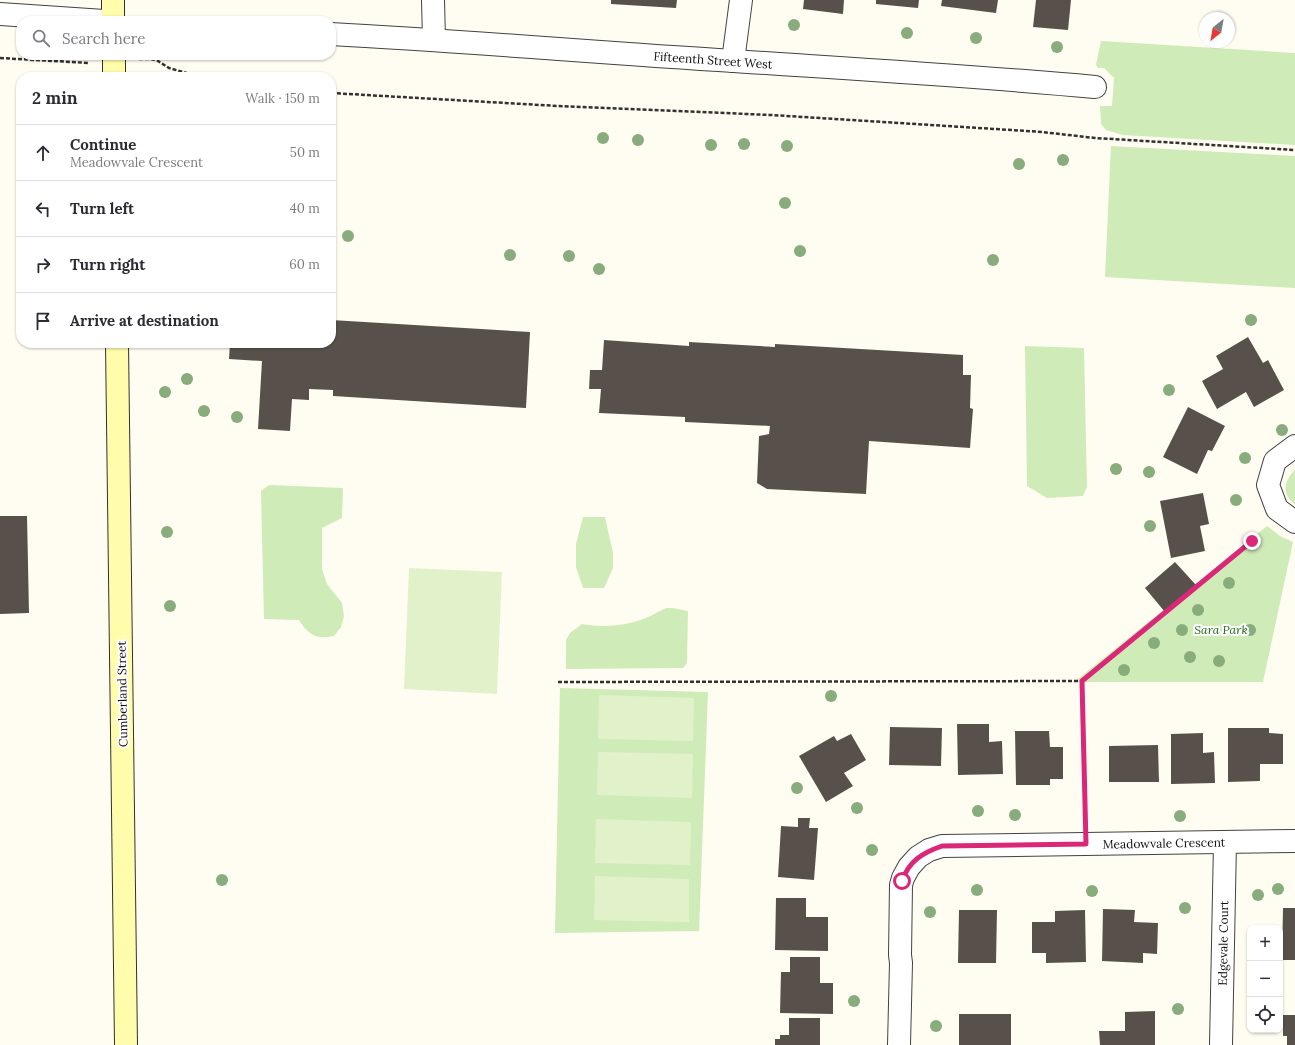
<!DOCTYPE html>
<html lang="en">
<head>
<meta charset="utf-8">
<style>
  body { margin:0; font-family:Lora,serif; background:#f2f2f3; color:#2b2b33 }
  .controls { position:absolute; right:12px; bottom:12px; display:grid; overflow:hidden; border-radius:8px; box-shadow:0 1px 3px #0004 }
  .controls button { width:36px; height:36px; display:grid; place-items:center; padding:0; border:0; border-bottom:1px solid #e1e1e2; background:#fff; color:#2b2b33; font:20px sans-serif }
  .compass { position:absolute; left:1199px; top:12px; width:36px; height:36px; border-radius:50%; background:#fff; box-shadow:0 1px 3px #0004; rotate:211deg }
  .stop { position:absolute; width:12px; height:12px; margin:-9px; border:3px solid #db2777; border-radius:50%; background:#fff }
  .stop.end { background:#db2777; border-color:#fff; box-shadow:0 1px 4px #0008 }
  .list { margin:0; padding:0; list-style:none }
  h2 { display:flex; justify-content:space-between; align-items:center; height:52px; margin:0; padding:0 16px; font-size:17px }
  h2 small { font-size:13px; font-weight:400; color:#7c7c81 }
  .list li { display:grid; grid-template-columns:26px 1fr auto; gap:12px; align-items:center; box-sizing:border-box; height:56px; padding:0 16px; border-top:1px solid #e1e1e2 }
  .list b { display:block; font-size:15px; white-space:nowrap }
  .list p { margin:0; font-size:13px; white-space:nowrap; color:#7c7c81 }
  .list em { font-size:13px; font-style:normal; color:#7c7c81 }
  .icon { flex:none; width:22px; height:22px; fill:none; stroke:currentColor; stroke-width:2; stroke-linecap:round; stroke-linejoin:round }
  .map { position:relative; flex:none; width:1295px; height:1045px; overflow:hidden }
  .search { position:absolute; background:#fff; box-shadow:0 1px 3px #0004; left:16px; top:16px; width:320px; height:44px; display:flex; align-items:center; gap:10px; box-sizing:border-box; padding:0 14px; border-radius:16px; color:#7c7c81; font-size:15px }
  .panel { position:absolute; background:#fff; box-shadow:0 1px 3px #0004; left:16px; top:72px; width:320px; height:276px; border-radius:16px }
  .map>svg:first-child { display:block }
</style>
</head>
<body>
<div class="map">
<svg width="1295" height="1045" viewBox="0 0 1295 1045">
  <rect width="100%" height="100%" fill="#fffdf1"/>
  <g fill="#cfebb8">
    <polygon points="1101,41 1295,53 1295,145 1123,135 1106,130 1101,124 1100,106 1112,106 1114,78 1104,68 1098,68 1096,65"/>
    <polygon points="1111,146 1295,156 1295,288 1105,277"/>
    <polygon points="1025,346 1084,348 1087,487 1083,496 1047,498 1027,486"/>
    <path d="M1295 470V504C1281 495 1284 480 1295 470Z"/>
    <path d="M269 485 343 488 342 518 322 528V569L327 584 342 603 344 616 341 627 334 636C317 640 308 635 299 620L264 619 261 491Z"/>
    <polygon points="583,517 605,517 613,553 613,568 604,588 583,588 576,567 576,544"/>
    <polygon points="1267,526 1280,536 1293,542 1263,682 1074,682"/>
    <path d="M666 608H673L688 611 687 663 683 668 566 669V640L570 633 582 624C603 628 626 626 646 618 653 615 659 611 666 608Z"/>
    <polygon points="560,688 708,692 699,931 555,933"/>
  </g>
  <g fill="#e1f2cb">
    <polygon points="409,568 502,572 497,694 404,689"/>
    <polygon points="599,695 694,698 693,741 598,739"/>
    <polygon points="598,752 693,754 692,798 597,795"/>
    <polygon points="596,819 691,822 690,865 595,863"/>
    <polygon points="595,876 689,879 689,922 594,920"/>
  </g>
  <g fill="#58514b">
    <polygon points="611,0 677,0 676,8 611,4"/>
    <polygon points="804,0 844,0 843,14 803,9"/>
    <polygon points="876,0 919,0 918,8 876,4"/>
    <polygon points="942,0 998,0 996,13 941,6"/>
    <polygon points="1036,0 1071,0 1068,30 1033,27"/>
    <polygon points="331,320 530,332 526,408 333,396 333,390 309,389 309,400 292,399 290,431 258,429 262,361 229,359 230,343 331,343"/>
    <polygon points="1248,337 1263,363 1268,360 1284,390 1254,407 1246,392 1217,409 1202,381 1223,369 1216,356"/>
    <polygon points="604,340 689,346 689,342 775,347 775,344 963,355 963,375 971,375 970,408 973,409 970,448 869,441 866,494 767,489 757,483 759,436 769,434 770,426 685,422 685,417 599,413 601,389 589,389 590,370 602,370"/>
    <polygon points="1188,407 1225,426 1212,451 1208,450 1197,474 1163,457"/>
    <polygon points="1203,493 1209,524 1200,526 1205,551 1171,558 1160,501"/>
    <polygon points="0,516 27,516 29,613 0,614"/>
    <polygon points="1175,562 1196,585 1165,612 1145,588"/>
    <polygon points="957,724 989,724 989,742 1002,741 1003,774 958,775"/>
    <polygon points="890,727 942,728 941,766 889,765"/>
    <polygon points="1228,728 1269,728 1269,733 1283,734 1283,764 1260,764 1260,781 1228,782"/>
    <polygon points="1015,731 1049,731 1050,747 1063,747 1063,779 1050,779 1050,785 1016,785"/>
    <polygon points="1203,733 1203,753 1214,752 1215,783 1171,784 1171,734"/>
    <polygon points="851,734 866,760 844,773 853,786 826,802 799,756 834,736 837,741"/>
    <polygon points="1158,745 1159,782 1109,782 1109,746"/>
    <polygon points="798,818 810,818 809,828 818,828 814,880 778,877 781,826 798,827"/>
    <polygon points="776,898 806,898 806,917 828,917 828,951 775,950"/>
    <polygon points="1283,908 1295,908 1295,960 1282,960"/>
    <polygon points="1103,909 1135,910 1134,922 1158,923 1157,954 1143,953 1143,963 1102,961"/>
    <polygon points="959,910 997,910 996,963 958,963"/>
    <polygon points="1085,910 1086,962 1046,963 1046,953 1032,953 1032,922 1055,922 1055,911"/>
    <polygon points="790,957 820,957 820,983 833,983 833,1014 780,1013 781,972 790,972"/>
    <polygon points="1155,1011 1155,1045 1100,1045 1099,1031 1125,1031 1125,1012"/>
    <rect x="959" y="1014" width="52" height="31"/>
    <polygon points="1283,1015 1295,1015 1295,1045 1287,1045 1287,1036 1283,1036"/>
    <polygon points="789,1018 820,1018 820,1045 775,1045 775,1039 780,1039 780,1035 789,1035"/>
  </g>
  <g fill="none" stroke-linecap="round" stroke-linejoin="round">
    <g stroke="#424242" stroke-width="24">
      <g id="street">
        <polyline points="433,0 434,39"/>
        <polyline points="0,14 104,21"/>
        <path d="M331 34C465 41 600 53 734 61 854 69 975 76 1095 87"/>
        <polyline points="733,61 741,0"/>
        <polyline points="1295,446 1275,461 1268,485 1277,509 1295,522"/>
        <polyline points="899,1045 901,963 900,955 901,885 903,878 909,867 918,857 929,850 942,846 1295,841"/>
        <polyline points="1221,1045 1225,842"/>
      </g>
    </g>
    <g stroke="#313131" stroke-width="24">
      <g id="secondary">
        <polyline points="113,0 113,21"/>
        <polyline points="114,55 114,77"/>
        <polyline points="117,343 126,1045"/>
      </g>
    </g>
    <g stroke="#313131" stroke-width="2.5" stroke-dasharray="4 2" stroke-linecap="butt">
      <polyline points="0,58 89,63"/>
      <polyline points="139,59 151,59 158,61 169,68 201,77"/>
      <polyline points="331,93 558,106 771,115 1042,132 1095,138 1295,150"/>
      <polyline points="558,682 1082,681"/>
      <polyline points="1085,819 1082,681 1256,538"/>
    </g>
    <use href="#street" stroke="#fff" stroke-width="22"/>
    <use href="#secondary" stroke="#fffcac" stroke-width="22"/>
  </g>
  <g fill="#88ac7c">
    <circle cx="794" cy="25" r="6"/>
    <circle cx="907" cy="33" r="6"/>
    <circle cx="976" cy="38" r="6"/>
    <circle cx="1057" cy="47" r="6"/>
    <circle cx="603" cy="138" r="6"/>
    <circle cx="638" cy="140" r="6"/>
    <circle cx="744" cy="144" r="6"/>
    <circle cx="711" cy="145" r="6"/>
    <circle cx="787" cy="146" r="6"/>
    <circle cx="1063" cy="160" r="6"/>
    <circle cx="1019" cy="164" r="6"/>
    <circle cx="785" cy="203" r="6"/>
    <circle cx="348" cy="236" r="6"/>
    <circle cx="800" cy="251" r="6"/>
    <circle cx="510" cy="255" r="6"/>
    <circle cx="569" cy="256" r="6"/>
    <circle cx="993" cy="260" r="6"/>
    <circle cx="599" cy="269" r="6"/>
    <circle cx="1251" cy="320" r="6"/>
    <circle cx="187" cy="379" r="6"/>
    <circle cx="1169" cy="390" r="6"/>
    <circle cx="165" cy="392" r="6"/>
    <circle cx="204" cy="411" r="6"/>
    <circle cx="237" cy="417" r="6"/>
    <circle cx="1282" cy="430" r="6"/>
    <circle cx="1245" cy="458" r="6"/>
    <circle cx="1116" cy="469" r="6"/>
    <circle cx="1149" cy="472" r="6"/>
    <circle cx="1236" cy="500" r="6"/>
    <circle cx="1150" cy="526" r="6"/>
    <circle cx="167" cy="532" r="6"/>
    <circle cx="1229" cy="583" r="6"/>
    <circle cx="170" cy="606" r="6"/>
    <circle cx="1198" cy="610" r="6"/>
    <circle cx="1182" cy="630" r="6"/>
    <circle cx="1250" cy="630" r="6"/>
    <circle cx="1154" cy="643" r="6"/>
    <circle cx="1190" cy="657" r="6"/>
    <circle cx="1219" cy="661" r="6"/>
    <circle cx="1124" cy="670" r="6"/>
    <circle cx="831" cy="696" r="6"/>
    <circle cx="797" cy="788" r="6"/>
    <circle cx="857" cy="808" r="6"/>
    <circle cx="978" cy="811" r="6"/>
    <circle cx="1015" cy="815" r="6"/>
    <circle cx="1180" cy="816" r="6"/>
    <circle cx="872" cy="850" r="6"/>
    <circle cx="222" cy="880" r="6"/>
    <circle cx="1278" cy="889" r="6"/>
    <circle cx="977" cy="890" r="6"/>
    <circle cx="1092" cy="891" r="6"/>
    <circle cx="1258" cy="895" r="6"/>
    <circle cx="1185" cy="908" r="6"/>
    <circle cx="930" cy="912" r="6"/>
    <circle cx="854" cy="1001" r="6"/>
    <circle cx="1178" cy="1009" r="6"/>
    <circle cx="936" cy="1026" r="6"/>
  </g>
  <g fill="none" stroke-linecap="round" stroke-linejoin="round">
    <path stroke="#db2777" stroke-width="5" d="M902 881C909 861 922 853 942 846L1086 844 1082 681 1252 541"/>
  </g>
  <g text-anchor="middle" dominant-baseline="central" stroke-width="4" stroke-linejoin="round" paint-order="stroke">
    <g font-size="12" fill="#0f0f0f" stroke="#fff">
      <text transform="translate(713 60) rotate(4)">Fifteenth Street West</text>
      <text transform="translate(122 694) rotate(-91)">Cumberland Street</text>
      <text transform="translate(1164 843) rotate(-1)">Meadowvale Crescent</text>
      <text transform="translate(1223 943) rotate(-89)">Edgevale Court</text>
    </g>
    <g font-size="12" font-style="italic" fill="#26691c" stroke="#fff">
      <text x="1221" y="629">Sara Park</text>
    </g>
  </g>
</svg>
<div class="controls">
<button>+</button>
<button>−</button>
<button><svg class="icon" aria-label="locate" viewBox="0 0 24 24"><circle cx="12" cy="12" r="6"/><path d="M12 2v4M12 18v4M2 12h4M18 12h4"/></svg></button>
</div>
<svg class="compass" viewBox="-18 -18 36 36"><path d="M0-13l5 13h-10z" fill="#e53935"/><path d="M0 13l5-13h-10z" fill="#7c7c81"/></svg>
<div class="stop" style="left:902px;top:881px"></div>
<div class="stop end" style="left:1252px;top:541px"></div>
<div class="search"><svg class="icon" aria-label="search" viewBox="0 0 24 24"><circle cx="10" cy="10" r="6"/><path d="M15 15l6 6"/></svg>Search here</div>
<section class="panel">
<h2>2 min<small>Walk · 150 m</small></h2>
<ul class="list">
<li><svg class="icon" aria-label="ahead" viewBox="0 0 24 24"><path d="M12 20V5M6 11l6-6 6 6"/></svg><div><b>Continue</b><p>Meadowvale Crescent</p></div><em>50 m</em></li>
<li><svg class="icon" aria-label="left" viewBox="0 0 24 24"><path d="M17 20v-9H6M10 6l-5 5 5 5"/></svg><div><b>Turn left</b></div><em>40 m</em></li>
<li><svg class="icon" aria-label="right" viewBox="0 0 24 24"><path d="M7 20v-9h11M14 6l5 5-5 5"/></svg><div><b>Turn right</b></div><em>60 m</em></li>
<li><svg class="icon" aria-label="arrive" viewBox="0 0 24 24"><path d="M6 21V4h12l-3 4 3 4H6"/></svg><div><b>Arrive at destination</b></div></li>
</ul>
</section>
</div>
</body>
</html>
